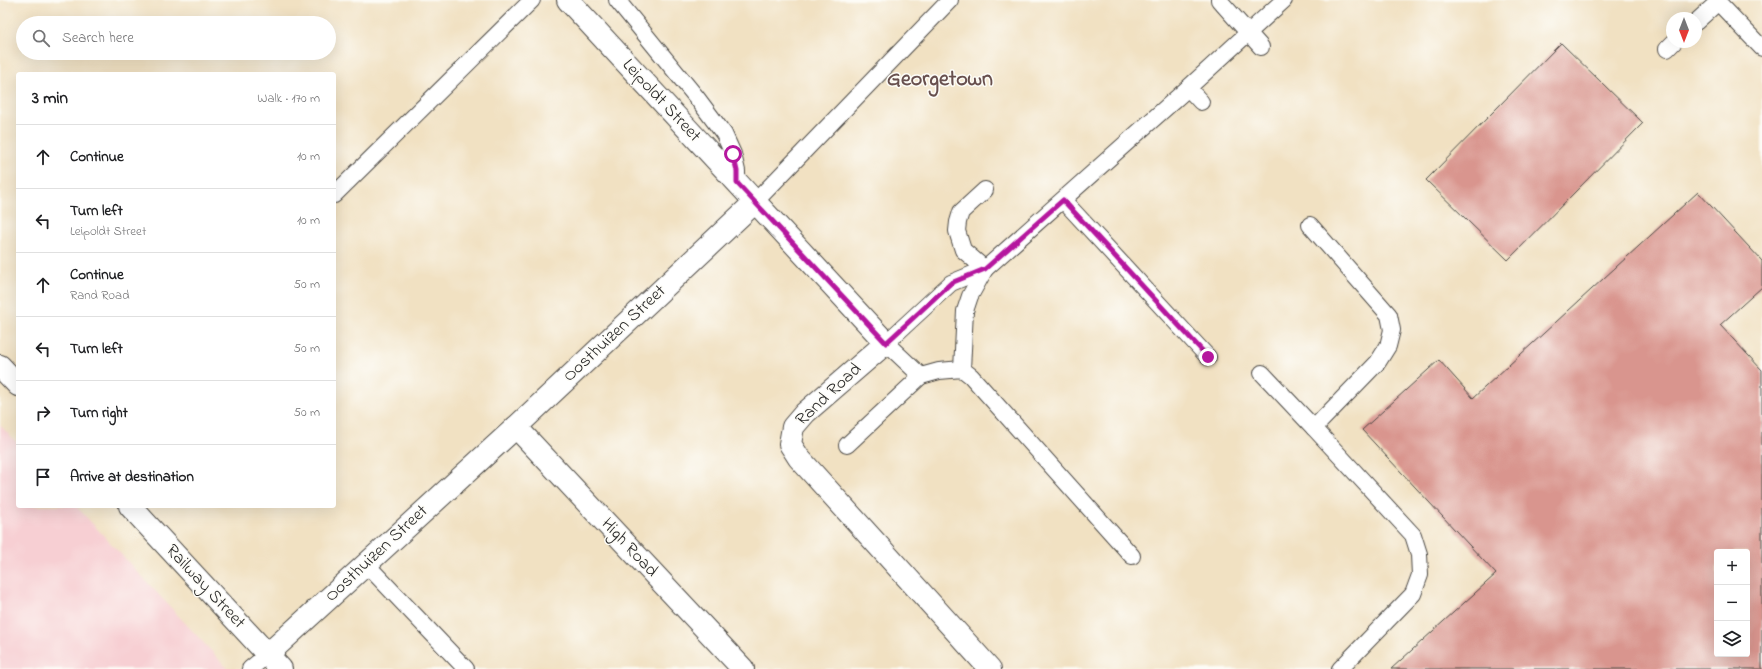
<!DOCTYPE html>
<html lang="en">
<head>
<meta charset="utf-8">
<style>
  body { margin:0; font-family:"Indie Flower",sans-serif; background:#f6f6f6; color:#202124 }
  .controls { position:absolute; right:12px; bottom:12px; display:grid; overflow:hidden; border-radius:4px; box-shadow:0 4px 16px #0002 }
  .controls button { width:36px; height:36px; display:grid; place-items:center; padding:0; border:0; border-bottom:1px solid #e0e0e0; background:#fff; color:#202124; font:20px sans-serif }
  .compass { position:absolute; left:1666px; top:12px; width:36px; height:36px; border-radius:50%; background:#fff; box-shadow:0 4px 16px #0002; rotate:180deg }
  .stop { position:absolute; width:12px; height:12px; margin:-9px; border:3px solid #b5179e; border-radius:50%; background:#fff }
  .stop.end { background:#b5179e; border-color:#fff; box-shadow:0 1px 4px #0008 }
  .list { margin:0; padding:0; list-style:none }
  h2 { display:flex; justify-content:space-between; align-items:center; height:52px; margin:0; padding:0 16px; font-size:17px }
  h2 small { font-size:13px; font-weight:400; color:#757577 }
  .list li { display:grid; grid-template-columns:26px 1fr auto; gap:12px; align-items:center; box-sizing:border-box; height:64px; padding:0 16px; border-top:1px solid #e0e0e0 }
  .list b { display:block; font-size:15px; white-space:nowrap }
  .list p { margin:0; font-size:13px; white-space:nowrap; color:#757577 }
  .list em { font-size:13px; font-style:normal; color:#757577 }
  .icon { flex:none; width:22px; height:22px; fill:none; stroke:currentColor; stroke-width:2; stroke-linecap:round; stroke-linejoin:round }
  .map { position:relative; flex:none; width:1762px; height:669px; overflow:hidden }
  .search { position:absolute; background:#fff; box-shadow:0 4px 16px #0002; left:16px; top:16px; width:320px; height:44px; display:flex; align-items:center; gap:10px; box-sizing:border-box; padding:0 14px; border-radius:22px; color:#757577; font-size:15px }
  .panel { position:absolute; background:#fff; box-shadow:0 4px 16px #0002; left:16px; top:72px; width:320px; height:436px; border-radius:4px }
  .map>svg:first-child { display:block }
</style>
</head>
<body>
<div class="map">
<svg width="1762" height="669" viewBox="0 0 1762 669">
  <rect width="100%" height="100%" fill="#fdfcf7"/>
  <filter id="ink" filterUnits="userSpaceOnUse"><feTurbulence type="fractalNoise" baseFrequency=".025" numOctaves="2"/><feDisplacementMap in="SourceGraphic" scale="8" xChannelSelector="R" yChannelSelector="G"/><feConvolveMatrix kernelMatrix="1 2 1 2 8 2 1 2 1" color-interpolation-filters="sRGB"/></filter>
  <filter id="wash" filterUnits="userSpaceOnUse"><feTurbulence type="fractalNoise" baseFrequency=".012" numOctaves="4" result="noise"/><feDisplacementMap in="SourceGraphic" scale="16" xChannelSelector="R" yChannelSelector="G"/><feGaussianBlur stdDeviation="0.9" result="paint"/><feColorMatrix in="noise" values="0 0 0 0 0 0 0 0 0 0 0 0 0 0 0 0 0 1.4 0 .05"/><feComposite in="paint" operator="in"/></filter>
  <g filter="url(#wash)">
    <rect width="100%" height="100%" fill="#f1e1c2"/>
    <polygon fill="#f7cfd3" points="0,425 18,444 18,506 76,506 228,669 0,669"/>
    <g id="blocks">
      <g fill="#d9958e" fill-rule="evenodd">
        <polygon points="1561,43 1643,123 1508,260 1426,180"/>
        <path d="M1698 192 1762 261V287L1720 325 1762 370V669H1391L1496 574 1362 430 1439 360 1473 398ZM1717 552H1747V654H1717Z"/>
      </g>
    </g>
  </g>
  <g filter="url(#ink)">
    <use href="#blocks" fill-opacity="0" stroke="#494642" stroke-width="1"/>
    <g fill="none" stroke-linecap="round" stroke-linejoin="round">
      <g stroke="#494642" stroke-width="18">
        <g id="lane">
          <polyline points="617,0 697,98 724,134 733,154 737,171 737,183"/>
          <polyline points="1219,0 1261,47"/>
          <polyline points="1716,0 1762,48"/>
          <polyline points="1696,22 1718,2"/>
          <polyline points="1667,49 1674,42"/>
          <polyline points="1188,88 1201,102"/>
          <polyline points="985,190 961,212 958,222 957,231 963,250 985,269"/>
          <polyline points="334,195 532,0"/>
          <polyline points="1063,200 1208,357"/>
          <polyline points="755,202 950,0"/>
          <polyline points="962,369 965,311 970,296 985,269"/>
          <polyline points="1262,373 1314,428 1378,362 1388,346 1392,330 1389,315 1310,225"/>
          <polyline points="1314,428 1413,535 1419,554 1420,575 1413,594 1340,669"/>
          <polyline points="847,445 921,376"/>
          <polyline points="1132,556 971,376 962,369 939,371 921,376 886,343 951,283 985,269 1188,88 1284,0"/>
          <polyline points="366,564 466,669"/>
          <polyline points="250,669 267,655"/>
        </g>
      </g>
      <g stroke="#494642" stroke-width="24">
        <g id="street">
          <polyline points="568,0 886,343 805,413 793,427 790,444 799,458 990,669"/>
          <polyline points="0,366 18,385"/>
          <polyline points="516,427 743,669"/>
          <polyline points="130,506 281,669"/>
          <polyline points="267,655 516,427 755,202"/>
        </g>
      </g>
      <use href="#lane" stroke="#fff" stroke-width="16"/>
      <use href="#street" stroke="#fff" stroke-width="22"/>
    </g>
  </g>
  <g fill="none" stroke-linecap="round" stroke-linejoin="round" filter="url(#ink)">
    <polyline stroke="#b5179e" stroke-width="5" points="733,154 737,171 737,183 886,343 951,283 985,269 1063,200 1208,357"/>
  </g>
  <g text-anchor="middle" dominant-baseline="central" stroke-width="3" stroke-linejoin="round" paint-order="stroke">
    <g font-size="18" fill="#2b2b2b" stroke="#fdfcf7">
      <text transform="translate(661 101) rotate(47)">Leipoldt Street</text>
      <text transform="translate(615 334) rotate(-43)">Oosthuizen Street</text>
      <text transform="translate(829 395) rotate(-43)">Rand Road</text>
      <text transform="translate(629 548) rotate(47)">High Road</text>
      <text transform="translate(377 554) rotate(-43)">Oosthuizen Street</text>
      <text transform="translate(205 587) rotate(47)">Railway Street</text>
    </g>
    <g font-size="22" font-weight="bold" fill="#68504e" stroke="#fdfcf7">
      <text x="940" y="80">Georgetown</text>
    </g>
  </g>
</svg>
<div class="controls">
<button>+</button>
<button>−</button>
<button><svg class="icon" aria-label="layers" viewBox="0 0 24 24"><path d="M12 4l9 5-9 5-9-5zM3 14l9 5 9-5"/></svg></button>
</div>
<svg class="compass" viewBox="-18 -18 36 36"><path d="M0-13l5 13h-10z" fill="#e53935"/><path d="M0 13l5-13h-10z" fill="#757577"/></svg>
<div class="stop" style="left:733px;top:154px"></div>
<div class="stop end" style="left:1208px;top:357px"></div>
<div class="search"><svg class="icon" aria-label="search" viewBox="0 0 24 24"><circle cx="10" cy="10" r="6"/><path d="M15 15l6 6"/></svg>Search here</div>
<section class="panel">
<h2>3 min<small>Walk · 170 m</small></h2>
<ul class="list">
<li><svg class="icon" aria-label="ahead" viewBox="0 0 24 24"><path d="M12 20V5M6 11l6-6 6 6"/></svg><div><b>Continue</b></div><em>10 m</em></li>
<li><svg class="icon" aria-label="left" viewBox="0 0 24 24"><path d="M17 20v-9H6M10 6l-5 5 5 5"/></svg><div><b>Turn left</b><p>Leipoldt Street</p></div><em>10 m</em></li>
<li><svg class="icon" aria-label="ahead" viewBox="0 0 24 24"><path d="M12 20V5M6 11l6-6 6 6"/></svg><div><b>Continue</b><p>Rand Road</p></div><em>50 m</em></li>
<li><svg class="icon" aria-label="left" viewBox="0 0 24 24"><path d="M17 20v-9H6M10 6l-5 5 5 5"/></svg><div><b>Turn left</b></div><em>50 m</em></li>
<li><svg class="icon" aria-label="right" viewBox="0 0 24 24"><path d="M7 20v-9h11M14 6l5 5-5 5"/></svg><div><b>Turn right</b></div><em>50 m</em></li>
<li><svg class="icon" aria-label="arrive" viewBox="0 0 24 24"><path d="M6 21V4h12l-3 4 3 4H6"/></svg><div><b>Arrive at destination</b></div></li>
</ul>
</section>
</div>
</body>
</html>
